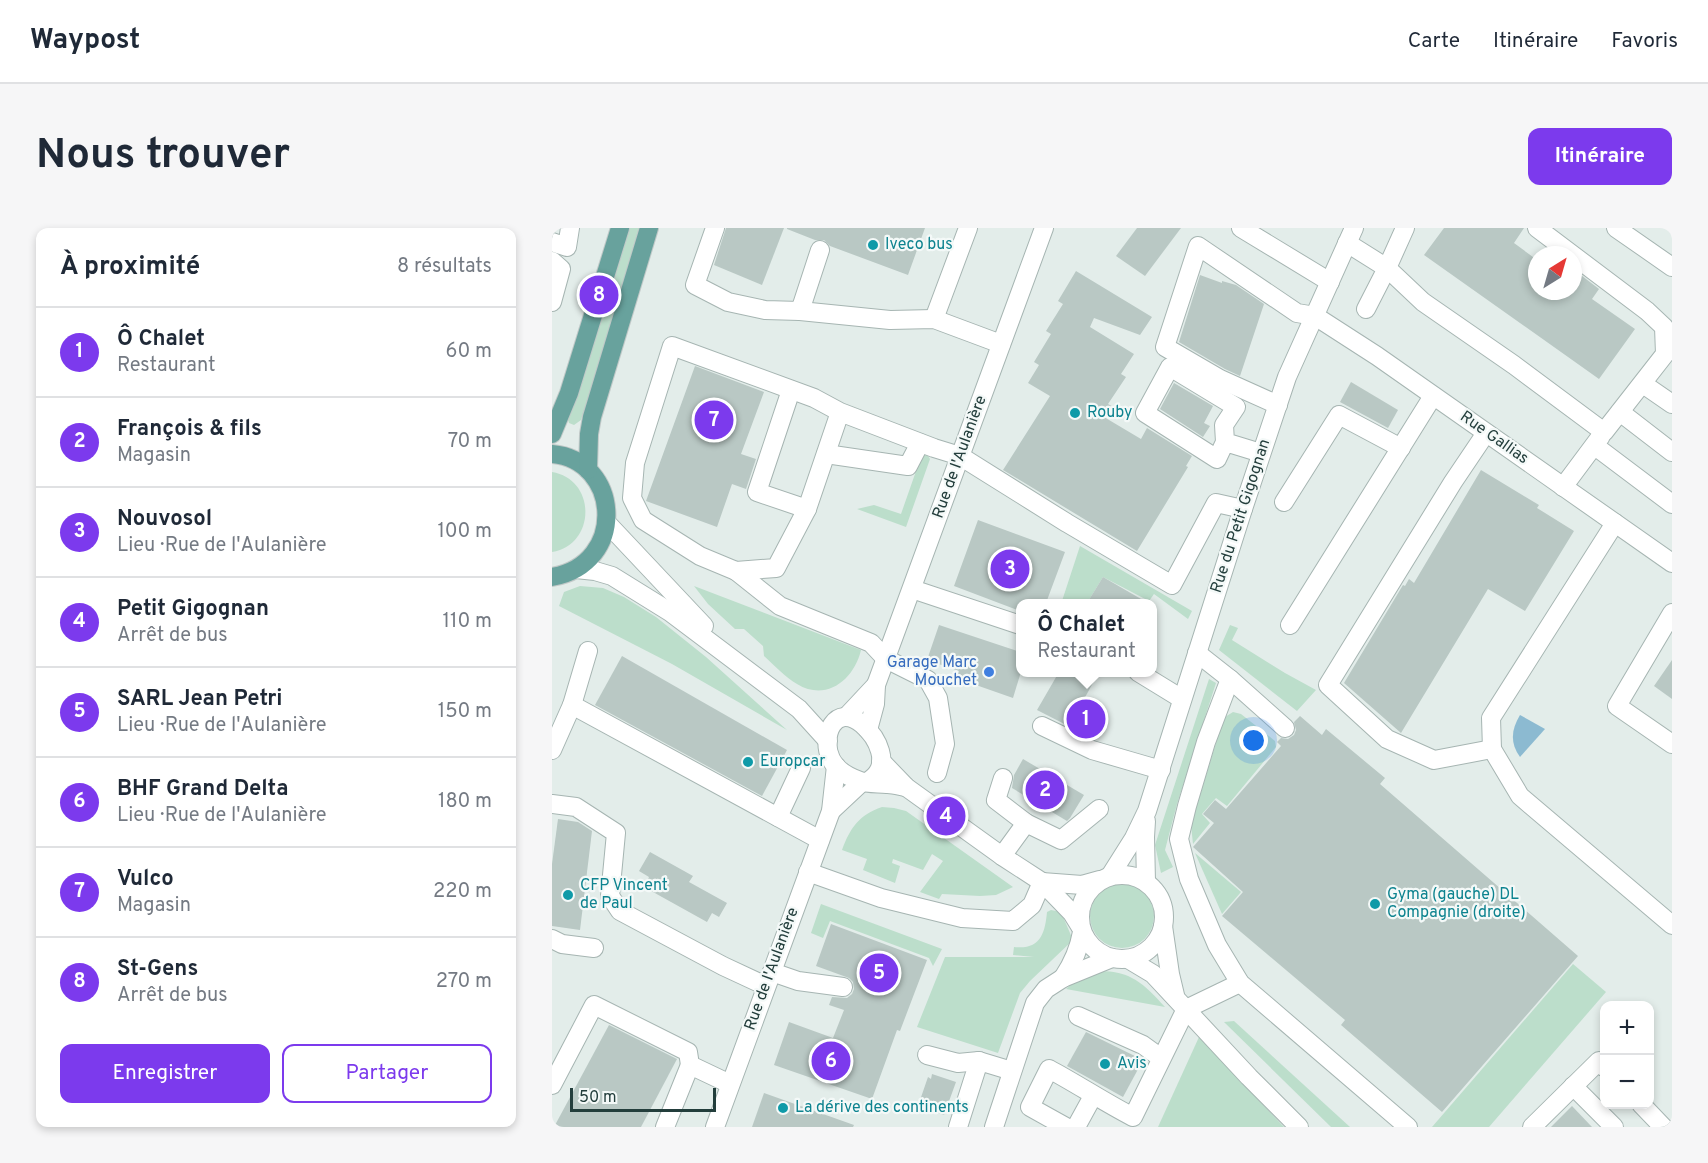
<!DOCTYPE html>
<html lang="fr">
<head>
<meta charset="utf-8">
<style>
  body { margin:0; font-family:Overpass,sans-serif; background:#f6f6f7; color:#1f2937 }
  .controls { position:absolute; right:18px; bottom:18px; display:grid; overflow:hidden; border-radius:12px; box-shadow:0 3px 9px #0003 }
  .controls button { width:54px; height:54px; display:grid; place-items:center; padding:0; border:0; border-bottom:2px solid #e0e1e3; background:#fff; color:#1f2937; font:30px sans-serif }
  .compass { position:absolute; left:976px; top:18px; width:54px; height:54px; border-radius:50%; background:#fff; box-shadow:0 3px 9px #0003; rotate:37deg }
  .scale { position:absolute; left:18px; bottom:15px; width:146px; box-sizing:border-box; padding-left:6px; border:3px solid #233e3c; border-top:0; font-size:16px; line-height:21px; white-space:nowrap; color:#233e3c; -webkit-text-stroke:4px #f4f9f8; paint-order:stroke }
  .you { position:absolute; left:702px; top:513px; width:21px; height:21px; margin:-15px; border:4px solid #fff; border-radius:50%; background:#1a73e8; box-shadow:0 0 0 9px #1a73e833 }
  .badge { display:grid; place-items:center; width:39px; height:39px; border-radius:50%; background:#7c3aed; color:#fff; font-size:20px; font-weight:700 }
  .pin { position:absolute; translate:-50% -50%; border:3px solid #fff; box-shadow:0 2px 6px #0006 }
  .popup { position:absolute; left:464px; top:371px; width:141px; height:78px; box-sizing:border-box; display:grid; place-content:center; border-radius:12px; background:#fff; filter:drop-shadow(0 2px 4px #0005); font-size:20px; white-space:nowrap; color:#747a83 }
  .popup b { font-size:22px; color:#1f2937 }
  .popup::after { content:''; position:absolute; left:50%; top:100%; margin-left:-12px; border:12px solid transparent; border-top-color:#fff }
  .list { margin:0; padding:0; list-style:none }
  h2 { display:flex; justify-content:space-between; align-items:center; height:78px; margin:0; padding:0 24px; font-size:26px }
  h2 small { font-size:20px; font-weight:400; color:#747a83 }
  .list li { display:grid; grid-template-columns:39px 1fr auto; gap:18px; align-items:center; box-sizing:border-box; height:90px; padding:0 24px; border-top:2px solid #e0e1e3 }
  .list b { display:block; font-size:22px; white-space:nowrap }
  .list p { margin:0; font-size:20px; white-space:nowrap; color:#747a83 }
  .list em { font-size:20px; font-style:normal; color:#747a83 }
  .actions { display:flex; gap:12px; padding:18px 24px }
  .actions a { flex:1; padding:14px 0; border:2px solid #7c3aed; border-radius:12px; text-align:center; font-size:21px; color:#7c3aed }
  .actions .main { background:#7c3aed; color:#fff }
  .map { position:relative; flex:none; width:1120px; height:899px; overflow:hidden; border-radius:12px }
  header { display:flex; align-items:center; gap:36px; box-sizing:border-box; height:84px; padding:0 30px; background:#fff; border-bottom:2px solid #e0e1e3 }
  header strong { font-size:28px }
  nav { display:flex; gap:33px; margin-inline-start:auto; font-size:21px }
  .intro { display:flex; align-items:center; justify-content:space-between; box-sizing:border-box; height:144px; padding:0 36px }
  h1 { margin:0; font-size:42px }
  .button { padding:15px 27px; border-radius:12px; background:#7c3aed; color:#fff; font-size:21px; font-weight:700 }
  main { display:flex; gap:36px; padding:0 36px }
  aside { flex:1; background:#fff; border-radius:12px; box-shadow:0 3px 9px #0003 }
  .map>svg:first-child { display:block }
</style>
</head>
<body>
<header>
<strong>Waypost</strong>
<nav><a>Carte</a><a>Itinéraire</a><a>Favoris</a></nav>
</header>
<div class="intro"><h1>Nous trouver</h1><a class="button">Itinéraire</a></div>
<main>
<aside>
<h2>À proximité<small>8 résultats</small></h2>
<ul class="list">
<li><span class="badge">1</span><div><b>Ô Chalet</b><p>Restaurant</p></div><em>60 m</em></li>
<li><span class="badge">2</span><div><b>François &amp; fils</b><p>Magasin</p></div><em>70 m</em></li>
<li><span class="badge">3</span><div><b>Nouvosol</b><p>Lieu · Rue de l'Aulanière</p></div><em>100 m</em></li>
<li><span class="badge">4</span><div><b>Petit Gigognan</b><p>Arrêt de bus</p></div><em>110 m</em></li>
<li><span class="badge">5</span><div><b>SARL Jean Petri</b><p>Lieu · Rue de l'Aulanière</p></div><em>150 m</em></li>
<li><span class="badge">6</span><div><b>BHF Grand Delta</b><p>Lieu · Rue de l'Aulanière</p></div><em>180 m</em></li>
<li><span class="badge">7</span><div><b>Vulco</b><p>Magasin</p></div><em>220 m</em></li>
<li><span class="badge">8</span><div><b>St-Gens</b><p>Arrêt de bus</p></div><em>270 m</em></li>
</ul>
<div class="actions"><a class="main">Enregistrer</a><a>Partager</a></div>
</aside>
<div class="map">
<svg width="1120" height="899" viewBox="0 0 1120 899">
  <rect width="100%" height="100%" fill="#e3edea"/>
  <g fill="#bcdecb">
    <polygon points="77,0 90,0 29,192 22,197 17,195 15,189"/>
    <polygon points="370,226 376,228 378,231 354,299 305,281 322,277 349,286"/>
    <path d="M0 244C44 251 45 316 0 324Z"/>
    <polygon points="528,318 640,383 636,391 602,366 597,373 551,349 535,375 509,376"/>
    <polygon points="28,358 51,360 72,369 104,389 154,429 235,502 120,436 7,378 12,364"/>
    <path d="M142 358 309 422C302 452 274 474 245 456 233 449 222 437 212 428L211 418 192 401H183L156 376Z"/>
    <polygon points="678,397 686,400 680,412 733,445 764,462 745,483 667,422"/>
    <polygon points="657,451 664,455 625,576 613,622 621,639 609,645 603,617"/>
    <polygon points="681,484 689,486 723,513 724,519 675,578 664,570 650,586 658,595 641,616 639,597 670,495 673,489"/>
    <path d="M330 579 342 580 354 583 461 659 444 667 428 668 390 666 387 671 368 664 391 633 380 626 371 642 341 631 340 635 348 638 343 655 311 642 315 631 290 622C298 600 307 587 330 579Z"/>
    <polygon points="643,625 689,664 670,686"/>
    <circle cx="570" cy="688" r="32"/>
    <polygon points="269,676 390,721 381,738 377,730 278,693 271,710 259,705"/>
    <path d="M499 682 509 684 521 712 478 753 468 765 446 825 365 799 393 729H482L461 727 462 719C488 722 493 706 495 684Z"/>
    <polygon points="1021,736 1054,764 937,899 880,899"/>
    <path d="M543 743C578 742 590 754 613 779L514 761 526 750Z"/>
    <polygon points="682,793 798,899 779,899 672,794"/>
    <polygon points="647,809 732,899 606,899"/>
  </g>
  <path fill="#8cbad1" d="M968 487 993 501 968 529C958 515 959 502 968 487Z"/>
  <g fill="#b9c8c4">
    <polygon points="174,0 232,0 210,57 162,37"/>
    <polygon points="235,0 373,0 356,47 278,18 272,12 263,12 235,1"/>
    <polygon points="585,0 629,0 593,48 564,28"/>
    <polygon points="892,0 972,0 962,15 985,32 985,63 1021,63 1021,41 1047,61 1040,71 1083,101 1047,151 872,27"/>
    <polygon points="524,43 600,89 588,107 542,90 538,99 582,126 569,146 574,149 556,176 563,180 552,189 589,211 595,200 640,228 634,238 636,239 585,323 451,242 498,168 476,155 487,137 482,134 499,106 494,103 511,76 506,73"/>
    <polygon points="648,47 670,55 670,53 684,57 712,76 688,148 673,141 627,114"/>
    <polygon points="143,138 212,164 189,226 204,231 194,261 180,256 165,299 94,273"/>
    <polygon points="799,154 846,182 836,200 788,174"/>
    <polygon points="622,155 661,178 652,195 658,198 651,209 608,181"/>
    <polygon points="929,242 987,277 985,280 1022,303 973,383 936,361 849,505 792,455 851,357 853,358 857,351 862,355"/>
    <polygon points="426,292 513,324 494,375 468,375 468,383 402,358"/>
    <polygon points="551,349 596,375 535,375"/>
    <polygon points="387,397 468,424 468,447 461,470 404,450 407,443 375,432"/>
    <polygon points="70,428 235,522 210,568 43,477"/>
    <polygon points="1120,432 1120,471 1102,458"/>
    <polygon points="507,444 547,444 531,473 548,483 534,507 485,482"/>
    <polygon points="748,488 770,507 774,501 833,550 828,556 1026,728 890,884 789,797 793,792 670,688 691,664 641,619 662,595 651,586 663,572 674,581 729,518 725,514 729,510 736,511 742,507 744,502 742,494"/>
    <polygon points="471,531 532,567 518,590 515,593 460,560 462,547"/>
    <polygon points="6,591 26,594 40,603 28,702 0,698 0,636"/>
    <polygon points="98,624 141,648 137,654 175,675 167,689 160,685 155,694 92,659 97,649 87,643"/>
    <polygon points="279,696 375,732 348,803 345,802 320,871 222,837 237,794 281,810 292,782 277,777 280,769 295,770 300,766 302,761 301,754 297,750 264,738"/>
    <polygon points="57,797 125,831 89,899 2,899"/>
    <polygon points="534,804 591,832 571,869 515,838"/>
    <polygon points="380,846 404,854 392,887 366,878 376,849 379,851"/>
    <polygon points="212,865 302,897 301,899 200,899"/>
    <polygon points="1020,878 1040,899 999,899"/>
  </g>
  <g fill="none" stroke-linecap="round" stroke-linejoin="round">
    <g stroke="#a6b5b2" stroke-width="20">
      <g id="minor">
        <polyline points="163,0 143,57 176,74 213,82 248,83 268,22"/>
        <polyline points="689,0 778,54"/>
        <polyline points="1064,0 1120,39"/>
        <polyline points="0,14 15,19 18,0"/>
        <polyline points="795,15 835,40 871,74 962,137 1052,204 1113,126 1112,99 1095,83 985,0"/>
        <polyline points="0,33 9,41 0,74"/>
        <polyline points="814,81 835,40 853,0"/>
        <polyline points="248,83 338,92 382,91 449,116"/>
        <polyline points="382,91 416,0"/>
        <polyline points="1091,156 1120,176"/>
        <polyline points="239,162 205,264 255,281"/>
        <polyline points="726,177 668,151 613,119 646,18 745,85 763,88 825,128 1120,335"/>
        <polyline points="288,184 262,170 120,118 83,235 80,270 91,292 148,328 184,343 224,340 255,281 288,184 382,220 408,228 515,295 620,357 664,275 691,281"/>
        <polyline points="1068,184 1120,224"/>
        <polyline points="934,205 901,254 776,457 835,511 882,532 940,521"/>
        <polyline points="673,214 672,197 684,179 618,139 593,185 665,231 673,214 709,225"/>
        <polyline points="1043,218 1120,276"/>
        <polyline points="274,226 356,238 368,215"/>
        <polyline points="1011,259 1049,208"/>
        <polyline points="732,274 787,187 849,220"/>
        <polyline points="55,295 152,398"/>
        <polyline points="1063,295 939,490 940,521 968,568 1120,697"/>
        <polyline points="24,341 43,343 60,348 118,384 247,481 276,513"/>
        <polyline points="184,343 228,378 319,415 334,431 376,452 386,470 393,516 385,545"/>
        <polyline points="360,361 468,397"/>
        <polyline points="1120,385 1065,478 1120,516"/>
        <polyline points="738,397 881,168"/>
        <polyline points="645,425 678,451 654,514 635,578 627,611 637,651 665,717 688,755 856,899"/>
        <polyline points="586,444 630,471"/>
        <polyline points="678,451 733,500"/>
        <polyline points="20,477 268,612"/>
        <polyline points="295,488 324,457"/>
        <polyline points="490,498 540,522 609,542"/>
        <polyline points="316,502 323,476 324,457 492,0"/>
        <polyline points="0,522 20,477 36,423"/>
        <polyline points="329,533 354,559 450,628 490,654 520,685 528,698"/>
        <polyline points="451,550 444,572 474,595"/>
        <path d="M315 554C327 547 332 537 328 523 325 512 318 503 310 496 283 474 268 508 279 531 284 542 297 549 308 553 316 556 326 555 335 556 342 556 348 558 354 559"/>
        <polyline points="0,576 24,579 64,605 58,668 68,683 171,738 214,758"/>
        <polyline points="279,583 310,554"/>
        <polyline points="226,589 249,540"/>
        <polyline points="450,628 474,595 509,612 547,581"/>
        <polyline points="256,644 329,670 410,690 461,693 480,677 490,654"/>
        <circle cx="570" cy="689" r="42"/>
        <polyline points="558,648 582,610 595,583 691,281 735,149 802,0"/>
        <polyline points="490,654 530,657 548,652"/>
        <polyline points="594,654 593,609 594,593"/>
        <polyline points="611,698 618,746 623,767"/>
        <polyline points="0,711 10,716 42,720"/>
        <polyline points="576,731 601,746 697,849 747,899"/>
        <polyline points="220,744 246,753 291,759"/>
        <path d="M511 750C521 735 527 722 530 704"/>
        <polyline points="526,788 591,817 609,830"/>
        <polyline points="375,827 406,835 427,833"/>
        <polyline points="0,857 42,777 136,824 138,837 178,856"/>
        <polyline points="1021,858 1062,899"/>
        <polyline points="1089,876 1111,899"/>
        <polyline points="113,899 138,837"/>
        <polyline points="163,899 279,583 284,538"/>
        <polyline points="406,899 427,833 460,843"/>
        <polyline points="442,899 483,775 494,761 511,750 560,730"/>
        <path d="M514 899 478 879 497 841C525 856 552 874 581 889L634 781 688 755"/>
        <polyline points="524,899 541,868"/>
        <polyline points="980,899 1047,833 1052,839"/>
      </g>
    </g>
    <g stroke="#c1c9c8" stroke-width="20">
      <g id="major">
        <polyline points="0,206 17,165 68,0"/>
        <path d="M0 226C69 232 76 336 0 349"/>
        <polyline points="36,242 37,206 40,189 97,0"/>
      </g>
    </g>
    <use href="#minor" stroke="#fff" stroke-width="18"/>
    <use href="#major" stroke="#68a29d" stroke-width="18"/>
  </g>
  <g fill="#0f9aa8" stroke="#f4f9f8" stroke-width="2">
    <circle cx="321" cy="17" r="6"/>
    <circle cx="523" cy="185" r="6"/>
    <circle cx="196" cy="534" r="6"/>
    <circle cx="16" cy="667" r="6"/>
    <circle cx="823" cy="676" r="6"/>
    <circle cx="553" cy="836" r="6"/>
    <circle cx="231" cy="880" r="6"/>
  </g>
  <circle fill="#3f7fe0" stroke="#f4f9f8" stroke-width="2" cx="437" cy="444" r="6"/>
  <g text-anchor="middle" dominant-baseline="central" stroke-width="4.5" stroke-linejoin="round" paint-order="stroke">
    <g font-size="16" fill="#0d838f" stroke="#f4f9f8" text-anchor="start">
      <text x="333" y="17">Iveco bus</text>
      <text x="535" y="185">Rouby</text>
      <text x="208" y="534">Europcar</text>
      <text x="28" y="658">CFP Vincent<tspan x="28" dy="18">de Paul</tspan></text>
      <text x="835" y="667">Gyma (gauche) DL<tspan x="835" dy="18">Compagnie (droite)</tspan></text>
      <text x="565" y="836">Avis</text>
      <text x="243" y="880">La dérive des continents</text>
    </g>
    <g font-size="16" fill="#233e3c" stroke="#f4f9f8">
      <text transform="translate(942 210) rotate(35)">Rue Gallias</text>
      <text transform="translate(408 229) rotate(-70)">Rue de l'Aulanière</text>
      <text transform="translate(689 288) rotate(-72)">Rue du Petit Gigognan</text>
      <text transform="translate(220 741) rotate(-70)">Rue de l'Aulanière</text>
    </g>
    <g font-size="16" fill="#366cbe" stroke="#f4f9f8" text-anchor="end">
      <text x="425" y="435">Garage Marc<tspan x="425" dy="18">Mouchet</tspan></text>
    </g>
  </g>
</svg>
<div class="controls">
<button>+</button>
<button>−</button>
</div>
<svg class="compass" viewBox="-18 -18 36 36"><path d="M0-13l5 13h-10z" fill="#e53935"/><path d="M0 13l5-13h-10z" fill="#747a83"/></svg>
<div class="scale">50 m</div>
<div class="you"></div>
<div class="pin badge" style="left:534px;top:491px">1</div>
<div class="popup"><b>Ô Chalet</b>Restaurant</div>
<div class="pin badge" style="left:493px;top:562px">2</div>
<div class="pin badge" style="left:458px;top:341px">3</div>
<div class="pin badge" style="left:394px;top:588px">4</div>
<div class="pin badge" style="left:327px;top:745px">5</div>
<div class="pin badge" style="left:279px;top:833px">6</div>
<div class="pin badge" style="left:162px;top:192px">7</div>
<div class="pin badge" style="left:47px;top:67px">8</div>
</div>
</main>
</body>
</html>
